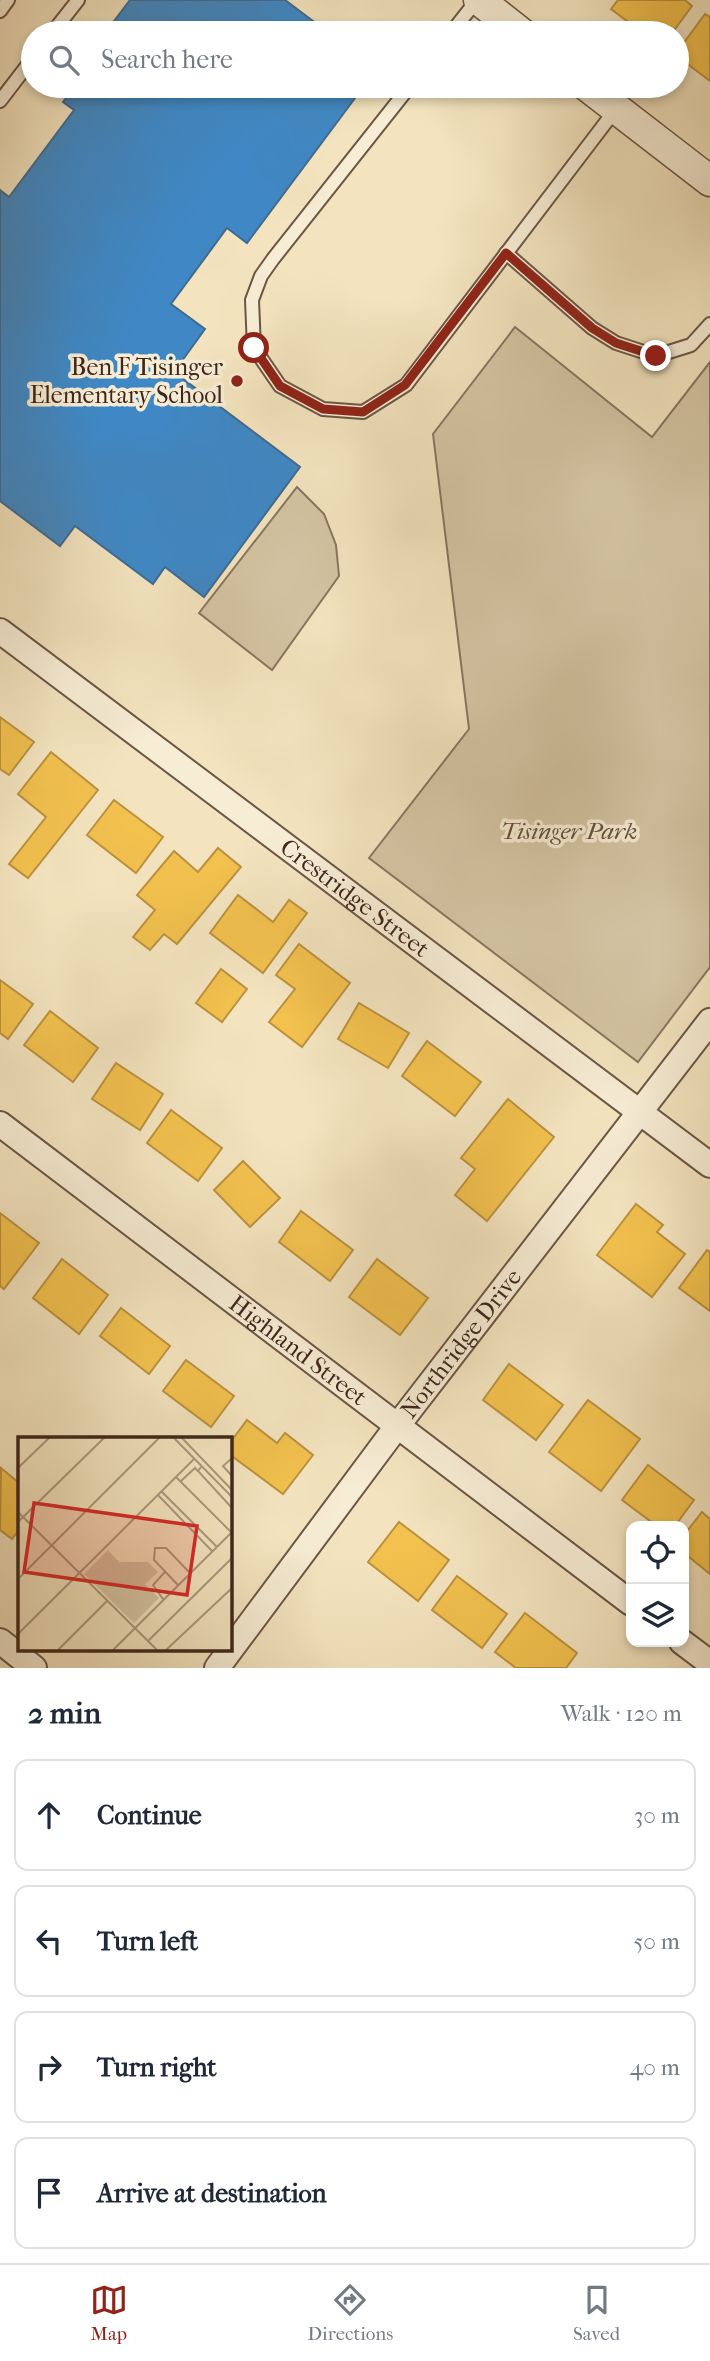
<!DOCTYPE html>
<html lang="en">
<head>
<meta charset="utf-8">
<style>
  body { margin:0; font-family:"IM FELL French Canon",serif; background:#f2f2f3; color:#1f2937 }
  .controls { position:absolute; right:21px; bottom:21px; display:grid; overflow:hidden; border-radius:14px; box-shadow:0 4px 10px #0003 }
  .controls button { width:63px; height:63px; display:grid; place-items:center; padding:0; border:0; border-bottom:2px solid #e0e1e3; background:#fff; color:#1f2937; font:35px sans-serif }
  .stop { position:absolute; width:21px; height:21px; margin:-16px; border:5px solid #8f2418; border-radius:50%; background:#fff }
  .stop.end { background:#8f2418; border-color:#fff; box-shadow:0 2px 7px #0008 }
  .list { margin:0; padding:0; list-style:none }
  h2 { display:flex; justify-content:space-between; align-items:center; height:91px; margin:0; padding:0 28px; font-size:30px }
  h2 small { font-size:23px; font-weight:400; color:#747a83 }
  .list li { display:grid; grid-template-columns:46px 1fr auto; gap:21px; align-items:center; box-sizing:border-box; height:112px; margin:0 14px 14px; padding:0 14px; border:2px solid #e0e1e3; border-radius:14px }
  .list b { display:block; font-size:26px; white-space:nowrap }
  .list em { font-size:23px; font-style:normal; color:#747a83 }
  .icon { flex:none; width:38px; height:38px; fill:none; stroke:currentColor; stroke-width:2; stroke-linecap:round; stroke-linejoin:round }
  .map { position:relative; flex:none; width:710px; height:1668px; overflow:hidden }
  .search { position:absolute; background:#fff; box-shadow:0 4px 10px #0003; left:21px; right:21px; top:21px; height:77px; display:flex; align-items:center; gap:18px; box-sizing:border-box; padding:0 24px; border-radius:38px; color:#747a83; font-size:26px }
  .sheet { height:595px; background:#fff }
  nav { display:flex; justify-content:space-around; align-items:center; box-sizing:border-box; height:98px; border-top:2px solid #e0e1e3; background:#fff; font-size:19px; color:#747a83 }
  nav a { display:grid; justify-items:center; gap:4px }
  nav .on { color:#8f2418 }
  .map>svg:first-child { display:block }
</style>
</head>
<body>
<div class="map">
<svg width="710" height="1668" viewBox="0 0 710 1668">
  <rect width="100%" height="100%" fill="#f3e4bf"/>
  <filter id="stains"><feTurbulence type="fractalNoise" baseFrequency=".00286" numOctaves="4"/><feColorMatrix values="0 0 0 0 .2 0 0 0 0 .09 0 0 0 0 .02 0 0 0 .5 -.17"/></filter>
  <radialGradient id="worn" r=".72"><stop offset=".6" stop-color="#630" stop-opacity="0"/><stop offset="1" stop-color="#630" stop-opacity=".3"/></radialGradient>
  <g fill="#d4c4a3" stroke="#897560" stroke-width="2">
    <polygon points="515,327 652,437 710,362 710,967 638,1062 369,858 469,729 433,434"/>
    <polygon points="297,487 324,514 336,545 339,576 272,670 199,613"/>
  </g>
  <g fill="#f2c14e" stroke="#bc923f" stroke-width="2">
    <polygon points="618,0 685,0 692,6 672,33 643,33 611,9"/>
    <polygon points="705,14 710,17 710,81 677,56 677,52"/>
    <polygon points="0,717 34,742 9,775 0,769"/>
    <polygon points="51,752 98,790 28,878 9,864 46,817 18,794"/>
    <polygon points="114,800 163,837 136,873 87,835"/>
    <polygon points="218,848 241,867 177,944 164,934 150,950 133,937 155,910 137,895 174,851 198,872"/>
    <polygon points="238,895 273,922 289,900 307,913 263,973 210,933"/>
    <polygon points="299,944 350,983 302,1047 269,1022 295,989 276,975"/>
    <polygon points="221,969 247,989 222,1022 196,1003"/>
    <polygon points="0,980 33,1004 8,1039 0,1033"/>
    <polygon points="359,1003 409,1033 388,1068 338,1039"/>
    <polygon points="50,1011 98,1048 73,1082 24,1045"/>
    <polygon points="427,1041 481,1082 455,1116 402,1076"/>
    <polygon points="116,1063 163,1094 140,1130 92,1099"/>
    <polygon points="508,1099 554,1137 487,1221 455,1195 475,1169 461,1158"/>
    <polygon points="171,1110 222,1148 198,1181 147,1143"/>
    <polygon points="243,1161 280,1198 250,1227 214,1190"/>
    <polygon points="636,1204 663,1225 657,1232 685,1254 652,1297 597,1255"/>
    <polygon points="301,1211 353,1250 330,1281 279,1242"/>
    <polygon points="0,1213 39,1243 4,1289 0,1286"/>
    <polygon points="707,1250 710,1252 710,1311 679,1288"/>
    <polygon points="62,1259 108,1295 79,1334 33,1298"/>
    <polygon points="377,1259 428,1298 400,1335 349,1297"/>
    <polygon points="121,1308 170,1346 149,1374 100,1336"/>
    <polygon points="186,1360 234,1396 211,1427 163,1391"/>
    <polygon points="509,1364 563,1405 536,1440 483,1400"/>
    <polygon points="588,1400 640,1439 601,1491 549,1452"/>
    <polygon points="247,1420 277,1443 285,1433 313,1455 283,1494 229,1454 229,1444"/>
    <polygon points="648,1465 694,1500 675,1526 646,1526 650,1521 622,1500"/>
    <polygon points="1,1468 19,1483 19,1530 12,1539 0,1530"/>
    <polygon points="702,1512 710,1519 710,1574 684,1553 684,1535"/>
    <polygon points="399,1522 449,1560 418,1601 368,1562"/>
    <polygon points="457,1576 507,1614 482,1648 432,1610"/>
    <polygon points="525,1613 577,1653 566,1668 516,1668 495,1652"/>
  </g>
  <g fill="#3f88c5" stroke="#3f6b93" stroke-width="2">
    <polygon points="130,0 285,0 329,33 105,33"/>
    <polygon points="75,86 364,86 247,243 227,228 171,304 205,329 174,372 300,467 204,597 165,567 153,584 75,526 60,546 0,501 0,190 9,197 74,110 63,102"/>
  </g>
  <g fill="none" stroke-linecap="round" stroke-linejoin="round">
    <g stroke="#6b5646" stroke-width="16">
      <g id="service">
        <polyline points="0,11 8,0"/>
        <polyline points="52,33 78,0"/>
        <polyline points="451,33 477,0"/>
        <polyline points="410,86 273,259 261,276 252,300 254,348 280,386 323,409 363,412 406,385 616,109"/>
        <polyline points="0,101 33,58"/>
        <polyline points="506,253 592,328 616,343 656,356 691,345 710,324"/>
      </g>
    </g>
    <g stroke="#6b5646" stroke-width="28">
      <g id="minor">
        <path id="s1" d="M0 631 710 1165"/>
        <path id="s2" d="M0 1124 631 1603"/>
        <polyline points="0,1641 34,1668"/>
        <polyline points="682,1642 710,1663"/>
        <path id="s3" d="M217 1668 398 1425 710 1021"/>
      </g>
    </g>
    <g stroke="#6b5646" stroke-width="33">
      <g id="tertiary">
        <polyline points="479,0 521,33"/>
        <polyline points="587,86 710,181"/>
      </g>
    </g>
    <use href="#service" stroke="#f7edd5" stroke-width="12"/>
    <use href="#minor" stroke="#f7edd5" stroke-width="24"/>
    <use href="#tertiary" stroke="#f7edd5" stroke-width="30"/>
  </g>
  <g fill="none" stroke-linecap="round" stroke-linejoin="round">
    <polyline stroke="#8f2418" stroke-width="9" points="254,348 280,386 323,409 363,412 405,385 506,253 592,328 616,343 656,356"/>
  </g>
  <circle fill="#8f2418" stroke="#f7edd5" stroke-width="2.5" cx="237" cy="381" r="7"/>
  <g text-anchor="middle" dominant-baseline="central" stroke-width="7" stroke-linejoin="round" paint-order="stroke">
    <g font-size="24" fill="#3e261d" stroke="#f7edd5" text-anchor="end">
      <text x="223" y="367">Ben F Tisinger<tspan x="223" dy="28">Elementary School</tspan></text>
    </g>
    <g font-size="24" font-style="italic" fill="#644e3e" stroke="#f7edd5">
      <text x="569" y="831">Tisinger Park</text>
    </g>
    <g font-size="24" fill="#3e261d" stroke="#f7edd5">
      <text stroke="none"><textPath href="#s1" startOffset="444">Crestridge Street</textPath></text>
      <text stroke="none"><textPath href="#s3" startOffset="406">Northridge Drive</textPath></text>
      <text stroke="none"><textPath href="#s2" startOffset="374">Highland Street</textPath></text>
    </g>
  </g>
  <g transform="translate(18 1437)">
    <rect width="214" height="214" fill="#f3e4bf"/>
    <path d="M90 113 101 125H130L140 135 127 147 141 161 116 186 66 137Z" fill="#d4c4a3"/>
    <path fill="none" stroke="#ab987e" stroke-width="2" d="M155 0 214 60M163 0 214 53M214 21 205 29 214 39M183 30 180 34 214 71M0 31 32 0M158 40 213 95M163 44 177 31 180 34M143 54 199 110M140 58 194 114M0 75 139 213M0 85 87 0M0 142 142 0M160 148 136 123 137 111H148L172 136M145 162 135 148 147 135M0 197 176 22M130 204 214 121M40 213 89 164M95 213 214 95M148 213 214 151"/>
    <path fill="#d62828" fill-opacity="0.15" stroke="#d62828" stroke-width="3.5" d="M16 66 179 89 169 158 6 135Z"/>
    <rect width="214" height="214" fill="none" stroke="#3e261d" stroke-width="3.5"/>
  </g>
  <rect width="100%" height="100%" filter="url(#stains)"/>
  <rect width="100%" height="100%" fill="url(#worn)"/>
</svg>
<div class="controls">
<button><svg class="icon" aria-label="locate" viewBox="0 0 24 24"><circle cx="12" cy="12" r="6"/><path d="M12 2v4M12 18v4M2 12h4M18 12h4"/></svg></button>
<button><svg class="icon" aria-label="layers" viewBox="0 0 24 24"><path d="M12 4l9 5-9 5-9-5zM3 14l9 5 9-5"/></svg></button>
</div>
<div class="stop" style="left:254px;top:348px"></div>
<div class="stop end" style="left:656px;top:356px"></div>
<div class="search"><svg class="icon" aria-label="search" viewBox="0 0 24 24"><circle cx="10" cy="10" r="6"/><path d="M15 15l6 6"/></svg>Search here</div>
</div>
<section class="sheet">
<h2>2 min<small>Walk · 120 m</small></h2>
<ul class="list">
<li><svg class="icon" aria-label="ahead" viewBox="0 0 24 24"><path d="M12 20V5M6 11l6-6 6 6"/></svg><div><b>Continue</b></div><em>30 m</em></li>
<li><svg class="icon" aria-label="left" viewBox="0 0 24 24"><path d="M17 20v-9H6M10 6l-5 5 5 5"/></svg><div><b>Turn left</b></div><em>50 m</em></li>
<li><svg class="icon" aria-label="right" viewBox="0 0 24 24"><path d="M7 20v-9h11M14 6l5 5-5 5"/></svg><div><b>Turn right</b></div><em>40 m</em></li>
<li><svg class="icon" aria-label="arrive" viewBox="0 0 24 24"><path d="M6 21V4h12l-3 4 3 4H6"/></svg><div><b>Arrive at destination</b></div></li>
</ul>
</section>
<nav>
<a class="on"><svg class="icon" aria-label="map" viewBox="0 0 24 24"><path d="M3 6l6-2 6 2 6-2v14l-6 2-6-2-6 2zM9 4v14M15 6v14"/></svg>Map</a>
<a><svg class="icon" aria-label="directions" viewBox="0 0 24 24"><path d="M12 3l9 9-9 9-9-9zM9 14v-3h6M13 9l2 2-2 2"/></svg>Directions</a>
<a><svg class="icon" aria-label="saved" viewBox="0 0 24 24"><path d="M7 4h10v16l-5-4-5 4z"/></svg>Saved</a>
</nav>
</body>
</html>
